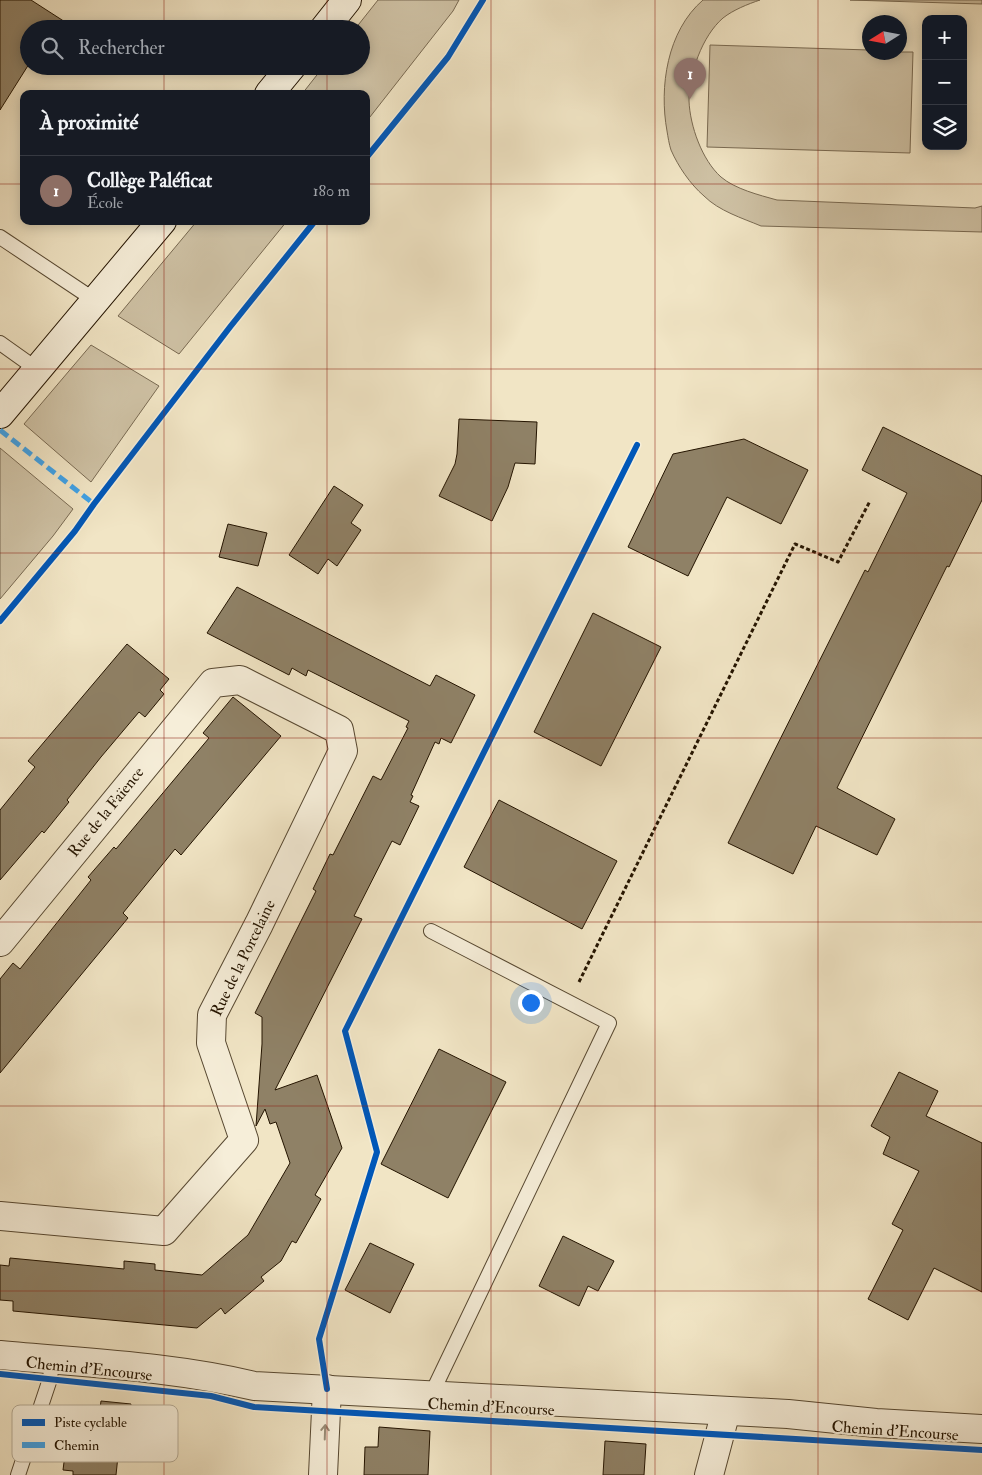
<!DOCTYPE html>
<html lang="fr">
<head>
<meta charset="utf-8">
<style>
  body { margin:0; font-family:"IM FELL Double Pica",serif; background:#20242c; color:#f1f3f6 }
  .controls { position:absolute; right:15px; top:15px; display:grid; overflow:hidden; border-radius:10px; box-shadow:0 2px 12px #0003 }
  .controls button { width:45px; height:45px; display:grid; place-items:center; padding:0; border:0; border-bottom:1px solid #363941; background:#171b24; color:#f1f3f6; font:25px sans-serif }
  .compass { position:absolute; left:862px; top:15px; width:45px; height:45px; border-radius:50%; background:#171b24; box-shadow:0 2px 12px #0003; rotate:259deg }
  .you { position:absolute; left:530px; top:1002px; width:18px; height:18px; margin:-12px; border:4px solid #fff; border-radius:50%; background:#1a73e8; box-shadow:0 0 0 8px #1a73e833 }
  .badge { display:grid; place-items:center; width:32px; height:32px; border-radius:50%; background:#db2777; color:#fff; font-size:16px; font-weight:700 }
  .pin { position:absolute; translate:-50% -41px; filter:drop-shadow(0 1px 2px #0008) }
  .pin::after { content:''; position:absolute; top:26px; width:18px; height:15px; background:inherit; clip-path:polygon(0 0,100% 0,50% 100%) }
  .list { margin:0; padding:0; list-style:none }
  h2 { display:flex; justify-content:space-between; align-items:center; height:65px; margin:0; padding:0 20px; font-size:21px }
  h2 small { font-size:16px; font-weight:400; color:#9ea1a6 }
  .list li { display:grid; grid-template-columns:32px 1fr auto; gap:15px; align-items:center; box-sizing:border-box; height:70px; padding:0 20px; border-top:1px solid #363941 }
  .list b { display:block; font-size:19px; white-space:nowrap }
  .list p { margin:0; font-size:16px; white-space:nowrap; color:#9ea1a6 }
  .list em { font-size:16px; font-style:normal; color:#9ea1a6 }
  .icon { flex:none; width:28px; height:28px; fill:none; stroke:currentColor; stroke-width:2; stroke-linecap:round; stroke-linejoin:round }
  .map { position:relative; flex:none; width:982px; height:1475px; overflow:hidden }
  .search { position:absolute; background:#171b24; box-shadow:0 2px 12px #0003; left:20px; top:20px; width:350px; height:55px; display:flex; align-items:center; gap:12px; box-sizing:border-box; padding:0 18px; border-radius:28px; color:#9ea1a6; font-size:19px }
  .panel { position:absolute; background:#171b24; box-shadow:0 2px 12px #0003; left:20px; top:90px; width:350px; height:135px; border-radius:10px }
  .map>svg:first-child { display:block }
</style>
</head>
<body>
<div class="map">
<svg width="982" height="1475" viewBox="0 0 982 1475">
  <rect width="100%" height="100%" fill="#f1e5c5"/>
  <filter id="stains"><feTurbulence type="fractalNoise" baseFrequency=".004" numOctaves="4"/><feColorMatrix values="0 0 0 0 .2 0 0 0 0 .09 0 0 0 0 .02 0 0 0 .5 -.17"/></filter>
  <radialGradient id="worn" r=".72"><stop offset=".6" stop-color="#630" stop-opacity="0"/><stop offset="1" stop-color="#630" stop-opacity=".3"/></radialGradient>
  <g fill="#cec1a4" stroke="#796a52">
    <polygon points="378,0 459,0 453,11 366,122 366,94 302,94 324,66 361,66 361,29 355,29"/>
    <path d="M703 0H760C748 4 733 10 723 18 702 36 689 74 689 101 690 126 702 160 721 177 735 189 759 195 777 200L975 208 982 206V232L761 226C742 218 719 211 704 196 690 184 678 166 671 150 669 144 668 137 667 131 659 87 667 31 703 0Z"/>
    <polygon points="850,0 982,0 982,4"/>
    <polygon points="710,45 869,50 870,52 913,52 910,153 707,147"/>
    <polygon points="197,221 287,221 179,354 118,316"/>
    <polygon points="91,345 159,386 91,482 24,424"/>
    <polygon points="0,448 73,509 53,536 0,599"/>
  </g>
  <g fill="#8f8166" stroke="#241400">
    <polygon points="0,0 31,0 76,29 29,29 29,64 0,110"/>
    <polygon points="459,419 537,422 535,464 515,463 508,487 492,521 439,496 455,464 457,454"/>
    <polygon points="883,427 982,476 982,500 949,567 947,566 837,788 895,819 877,855 816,826 793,874 728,843 865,570 868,572 907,493 862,470"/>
    <polygon points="744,439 808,470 781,524 727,497 688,576 628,547 673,454"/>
    <polygon points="334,486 363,505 351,523 361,530 337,566 328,559 318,574 289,555"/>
    <polygon points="228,524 267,533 258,566 219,557"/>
    <polygon points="237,587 430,686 436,675 475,695 451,743 441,738 439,744 435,742 411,795 413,796 410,802 419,806 400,845 392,841 354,916 362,919 275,1090 317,1075 342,1148 315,1195 321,1199 296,1243 292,1241 281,1261 261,1277 264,1281 225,1314 221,1308 197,1328 13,1311 13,1301 0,1300 0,1265 9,1266 10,1258 124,1269 124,1261 155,1264 155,1270 202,1275 248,1235 290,1163 276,1122 270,1124 265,1109 256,1126 262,1044 262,1017 255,1013 316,891 313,889 330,854 333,855 373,776 381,780 408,728 406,727 409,721 308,670 306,676 292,668 289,675 207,633"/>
    <polygon points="593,613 661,647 601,766 534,732"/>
    <polygon points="127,644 169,679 160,690 164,694 145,717 139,712 101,757 67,800 69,802 44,833 42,831 0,880 0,810 35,767 28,761"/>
    <polygon points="233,697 281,736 181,855 175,849 123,913 128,918 0,1073 0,979 13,963 20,969 91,880 88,877 114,847 116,849 209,738 203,733"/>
    <polygon points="499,800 617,861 582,929 464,867"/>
    <polygon points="439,1049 506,1082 448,1198 381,1164"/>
    <polygon points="899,1072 938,1091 926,1116 982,1143 982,1292 934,1268 908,1320 868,1299 903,1230 892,1224 919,1171 883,1154 890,1137 871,1126"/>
    <polygon points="563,1236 614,1261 598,1291 588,1286 579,1306 539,1286"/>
    <polygon points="370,1243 414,1264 390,1313 345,1290"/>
    <polygon points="101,1401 131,1404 125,1457 118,1456 116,1475 73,1475 73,1471 63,1470 68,1431 84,1433 86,1415 99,1416"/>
    <polygon points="379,1427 430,1431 428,1475 364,1475 365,1447 378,1447"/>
    <polygon points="605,1441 646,1444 644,1475 603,1475"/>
  </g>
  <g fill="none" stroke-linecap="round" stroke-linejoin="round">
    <g stroke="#574831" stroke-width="16">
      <g id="lane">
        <polyline points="0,237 96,301"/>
        <polyline points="0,343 38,370"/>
        <polyline points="431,931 609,1023 431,1395"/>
        <polyline points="18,1475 50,1379 52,1360"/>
      </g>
    </g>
    <g stroke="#574831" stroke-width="30">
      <g id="street">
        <polyline points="0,942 213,683 240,680 339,730 343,751 259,924 212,1015 211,1043 244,1140 164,1231 0,1216"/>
        <path d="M0 1355C84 1363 171 1366 254 1386L788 1414 876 1423 982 1429"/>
        <polyline points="323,1475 327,1389"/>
        <polyline points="709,1475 726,1411"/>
      </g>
    </g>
    <g stroke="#241400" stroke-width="30">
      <g id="secondary">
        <polyline points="324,29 347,0"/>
        <polyline points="269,94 292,66"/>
        <polyline points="0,414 162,221"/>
      </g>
    </g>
    <g stroke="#241400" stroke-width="3" stroke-dasharray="4 2.5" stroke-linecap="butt">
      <polyline points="579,982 795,544 838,562 870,501"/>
      <polyline points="322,1359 319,1339 377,1152 345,1031 637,445"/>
    </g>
    <use href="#lane" stroke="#f6eed9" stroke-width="14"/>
    <use href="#street" stroke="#f6eed9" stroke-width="28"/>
    <use href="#secondary" stroke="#f6eed9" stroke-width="28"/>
    <polyline stroke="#3ea2e9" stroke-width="5" stroke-dasharray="10 5" stroke-linecap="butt" points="0,430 94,504"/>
    <g stroke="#f6eed9" stroke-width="9">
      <g id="cycleway">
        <polyline points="366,158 448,57 483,0"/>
        <polyline points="0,621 75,531 94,504 230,327 315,221"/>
        <polyline points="0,1374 211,1396 254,1407 982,1450"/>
        <polyline points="327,1389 319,1339 377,1152 345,1031 637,445"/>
      </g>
    </g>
    <use href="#cycleway" stroke="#0057b8" stroke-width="6"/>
  </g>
  <defs><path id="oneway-shaft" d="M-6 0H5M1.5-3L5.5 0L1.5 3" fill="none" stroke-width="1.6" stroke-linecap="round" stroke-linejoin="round" transform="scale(1.25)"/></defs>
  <use stroke="#988c77" href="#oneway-shaft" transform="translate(325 1432) rotate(-88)"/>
  <path fill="none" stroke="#8f2418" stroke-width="1" stroke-opacity="0.55" d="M164 0V29M327 0V29M491 0V1475M655 0V1475M818 0V1475M164 66V94M327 66V94M0 184H24M366 184H982M164 221V1475M327 221V1475M0 369H982M0 553H982M0 738H982M0 922H982M0 1106H982M0 1291H982"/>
  <g text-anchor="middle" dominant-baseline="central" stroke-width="4.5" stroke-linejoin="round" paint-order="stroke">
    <g font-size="16" fill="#241400" stroke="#f6eed9">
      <text transform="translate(106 812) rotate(-51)">Rue de la Faïence</text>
      <text transform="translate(243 958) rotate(-64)">Rue de la Porcelaine</text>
      <text transform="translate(89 1369) rotate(6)">Chemin d'Encourse</text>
      <text transform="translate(491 1407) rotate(3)">Chemin d'Encourse</text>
      <text transform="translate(895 1431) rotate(4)">Chemin d'Encourse</text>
    </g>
  </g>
  <rect x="12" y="1405" width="166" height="57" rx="8" fill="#f6eed9" stroke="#b7ad98" stroke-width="1"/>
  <rect x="22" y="1419" width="23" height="7" fill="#0057b8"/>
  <rect x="22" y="1442" width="23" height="6" fill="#3ea2e9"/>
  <g font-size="14" fill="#241400">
    <text x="54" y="1427">Piste cyclable</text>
    <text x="54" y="1450">Chemin</text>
  </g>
  <rect width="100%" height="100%" filter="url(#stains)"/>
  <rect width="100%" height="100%" fill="url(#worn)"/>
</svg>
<div class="controls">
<button>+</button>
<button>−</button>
<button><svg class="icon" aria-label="layers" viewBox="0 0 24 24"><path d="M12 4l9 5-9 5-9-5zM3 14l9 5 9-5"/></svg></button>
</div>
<svg class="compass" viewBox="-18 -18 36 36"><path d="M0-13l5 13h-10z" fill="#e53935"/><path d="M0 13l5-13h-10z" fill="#9ea1a6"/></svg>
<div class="you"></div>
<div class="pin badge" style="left:690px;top:99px;background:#8d6e63">1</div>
<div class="search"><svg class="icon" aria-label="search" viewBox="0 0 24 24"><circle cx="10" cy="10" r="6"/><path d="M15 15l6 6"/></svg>Rechercher</div>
<section class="panel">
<h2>À proximité<small></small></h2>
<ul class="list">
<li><span class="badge" style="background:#8d6e63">1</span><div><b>Collège Paléficat</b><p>École</p></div><em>180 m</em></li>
</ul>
</section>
</div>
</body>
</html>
